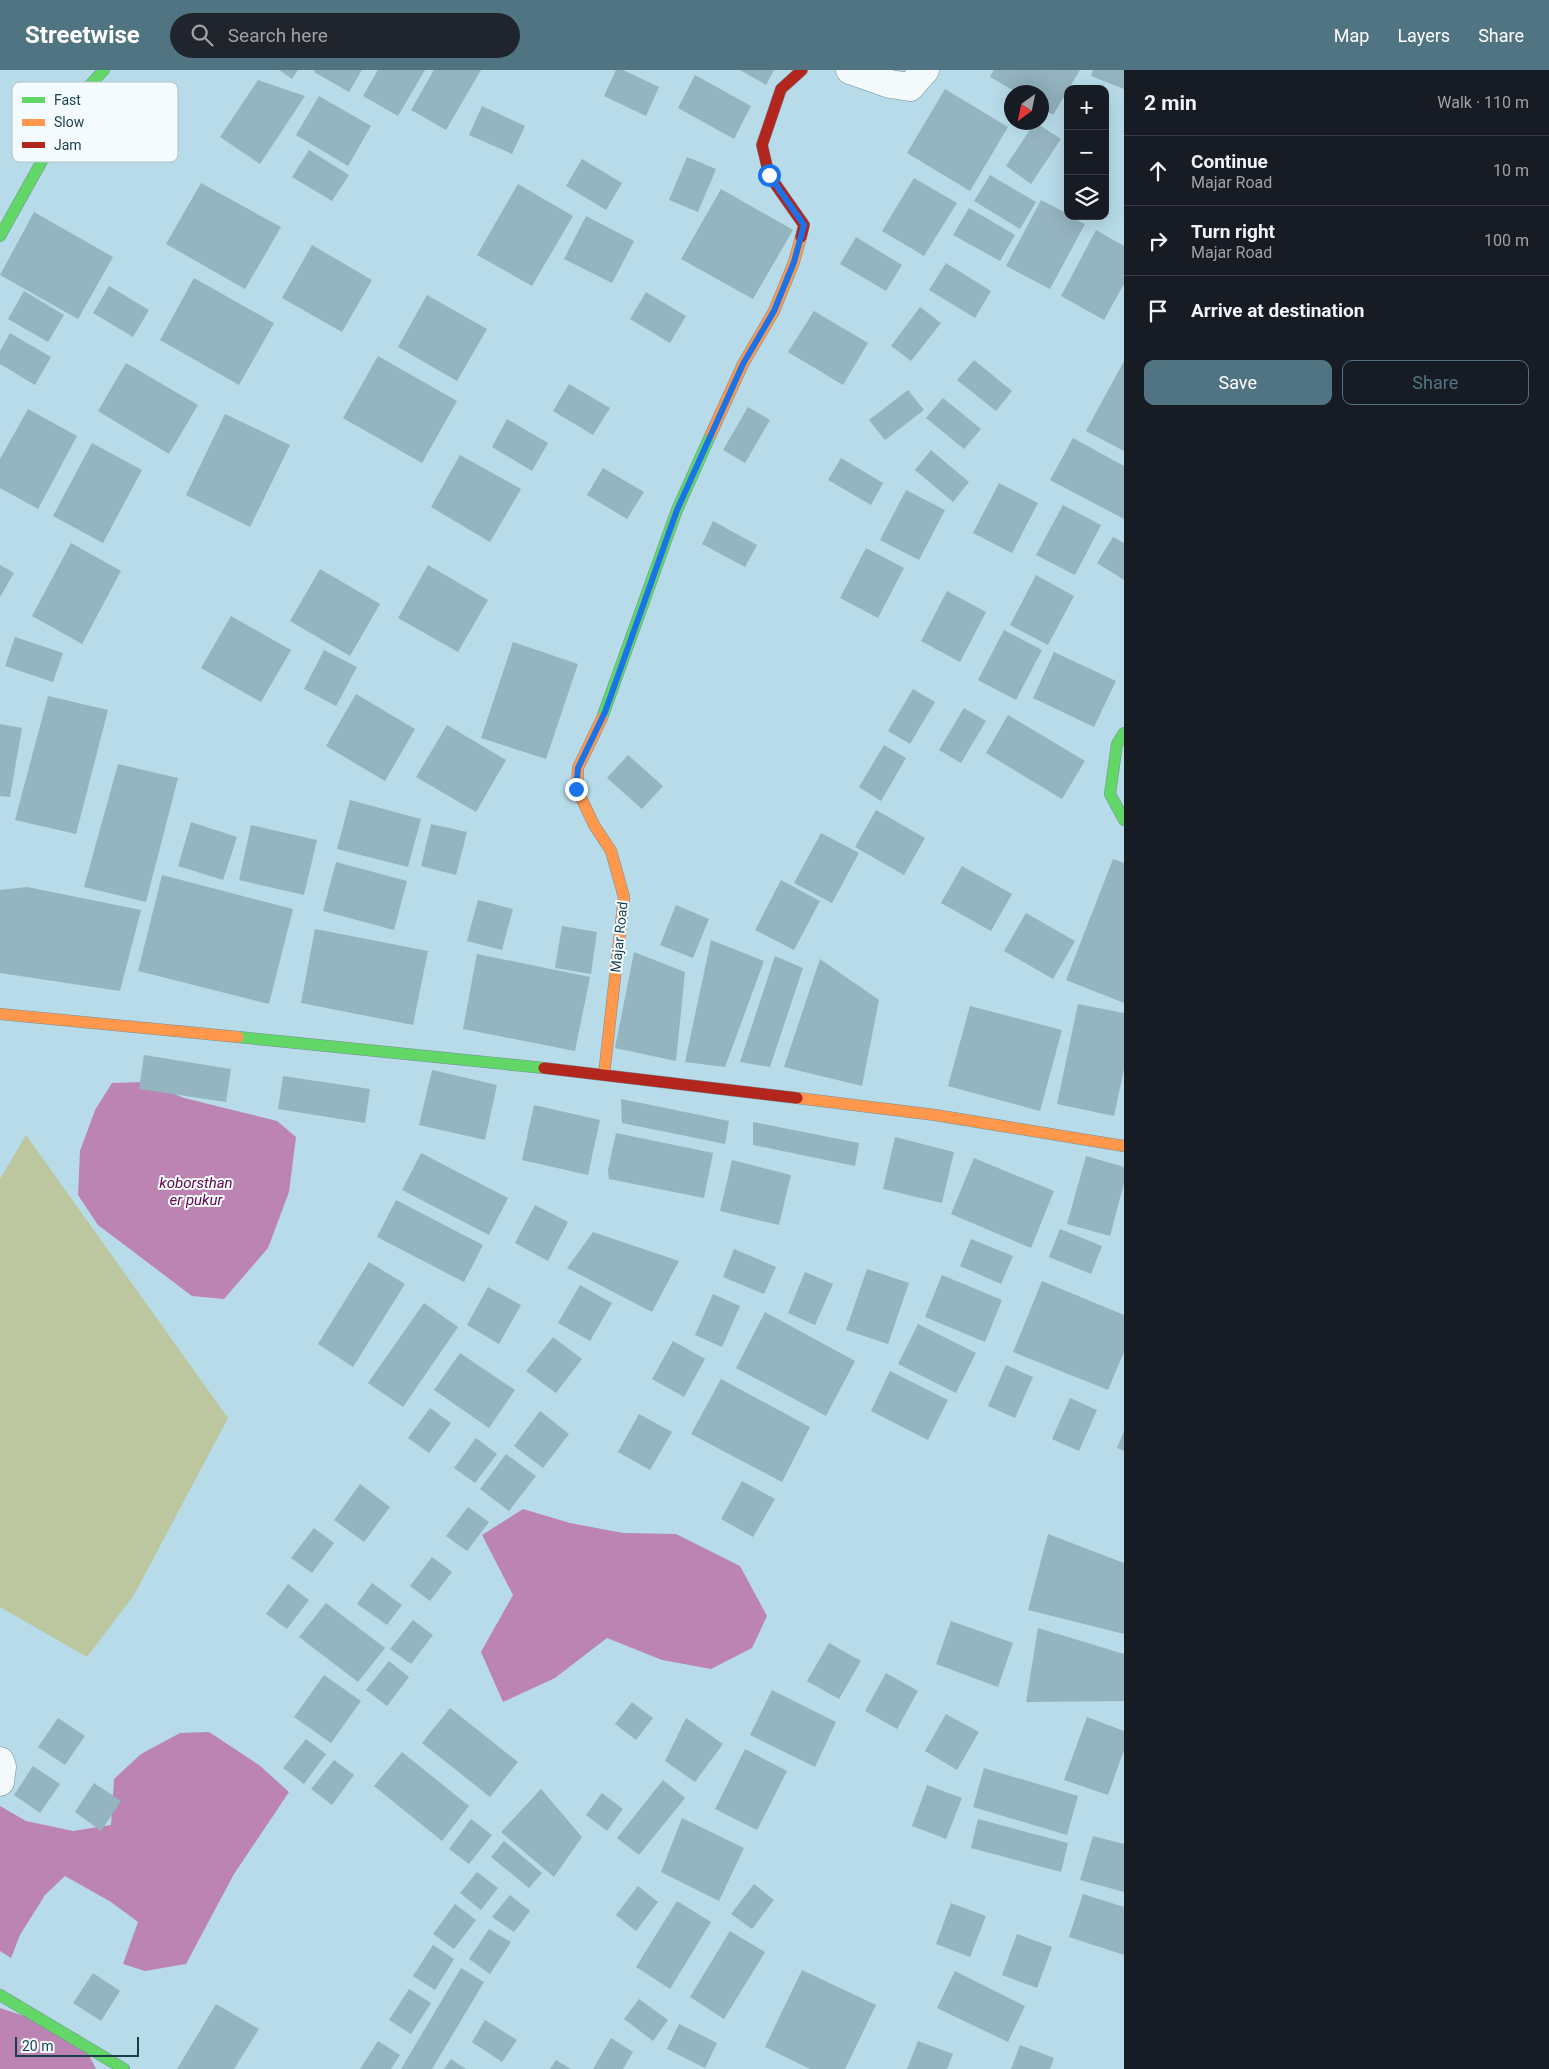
<!DOCTYPE html>
<html lang="en">
<head>
<meta charset="utf-8">
<style>
  body { margin:0; font-family:Roboto,sans-serif; background:#20242c; color:#f1f3f6 }
  .controls { position:absolute; right:15px; top:15px; display:grid; overflow:hidden; border-radius:10px; box-shadow:0 5px 20px #0002 }
  .controls button { width:45px; height:45px; display:grid; place-items:center; padding:0; border:0; border-bottom:1px solid #363941; background:#171b24; color:#f1f3f6; font:25px sans-serif }
  .compass { position:absolute; left:1004px; top:15px; width:45px; height:45px; border-radius:50%; background:#171b24; box-shadow:0 5px 20px #0002; rotate:213deg }
  .scale { position:absolute; left:15px; bottom:12px; width:124px; box-sizing:border-box; padding-left:5px; border:2px solid #193d49; border-top:0; font-size:14px; line-height:18px; white-space:nowrap; color:#193d49; -webkit-text-stroke:4px #f4fcff; paint-order:stroke }
  .stop { position:absolute; width:15px; height:15px; margin:-11px; border:4px solid #1a73e8; border-radius:50%; background:#fff }
  .stop.end { background:#1a73e8; border-color:#fff; box-shadow:0 1px 5px #0008 }
  .list { margin:0; padding:0; list-style:none }
  h2 { display:flex; justify-content:space-between; align-items:center; height:65px; margin:0; padding:0 20px; font-size:21px }
  h2 small { font-size:16px; font-weight:400; color:#9ea1a6 }
  .list li { display:grid; grid-template-columns:32px 1fr auto; gap:15px; align-items:center; box-sizing:border-box; height:70px; padding:0 20px; border-top:1px solid #363941 }
  .list b { display:block; font-size:19px; white-space:nowrap }
  .list p { margin:0; font-size:16px; white-space:nowrap; color:#9ea1a6 }
  .list em { font-size:16px; font-style:normal; color:#9ea1a6 }
  .actions { display:flex; gap:10px; padding:15px 20px }
  .actions a { flex:1; padding:11px 0; border:1px solid #507481; border-radius:10px; text-align:center; font-size:18px; color:#507481 }
  .actions .main { background:#507481; color:#fff }
  .icon { flex:none; width:28px; height:28px; fill:none; stroke:currentColor; stroke-width:2; stroke-linecap:round; stroke-linejoin:round }
  .map { position:relative; flex:none; width:1124px; height:1999px; overflow:hidden }
  header { display:flex; align-items:center; gap:30px; box-sizing:border-box; height:70px; padding:0 25px; background:#507481; color:#fff }
  header strong { font-size:24px }
  nav { display:flex; gap:28px; margin-inline-start:auto; font-size:18px }
  .search { width:350px; height:45px; background:#20242c; display:flex; align-items:center; gap:12px; box-sizing:border-box; padding:0 18px; border-radius:28px; color:#9ea1a6; font-size:19px }
  main { display:flex }
  aside { flex:1; background:#171b24 }
  .map>svg:first-child { display:block }
</style>
</head>
<body>
<header>
<strong>Streetwise</strong>
<div class="search"><svg class="icon" aria-label="search" viewBox="0 0 24 24"><circle cx="10" cy="10" r="6"/><path d="M15 15l6 6"/></svg>Search here</div>
<nav><a>Map</a><a>Layers</a><a>Share</a></nav>
</header>
<main>
<div class="map">
<svg width="1124" height="1999" viewBox="0 0 1124 1999">
  <rect width="100%" height="100%" fill="#b7dbe9"/>
  <polygon fill="#bcc79f" points="26,1065 228,1348 134,1525 87,1587 0,1537 0,1109"/>
  <g fill="#bc84b3">
    <polygon points="145,1012 184,1028 277,1051 296,1067 289,1122 268,1178 224,1229 192,1226 98,1155 78,1125 80,1081 95,1040 112,1013"/>
    <polygon points="523,1439 570,1453 623,1463 676,1464 740,1496 767,1546 752,1578 711,1599 662,1590 607,1568 555,1608 503,1632 481,1582 513,1525 482,1465"/>
    <polygon points="209,1662 259,1695 289,1722 234,1804 186,1894 145,1901 123,1894 138,1852 111,1832 65,1806 45,1825 20,1865 11,1888 0,1881 0,1736 26,1751 73,1761 111,1755 114,1709 141,1684 180,1663"/>
    <polygon points="0,1938 78,1964 96,1999 0,1999"/>
  </g>
  <g fill="#94b4c0">
    <polygon points="279,0 298,0 292,9"/>
    <polygon points="315,0 362,0 349,22 314,2"/>
    <polygon points="378,0 425,0 398,46 363,26"/>
    <polygon points="434,0 481,0 446,60 411,40"/>
    <polygon points="616,0 623,0 659,17 646,46 604,26"/>
    <polygon points="740,0 774,0 766,15"/>
    <polygon points="994,0 1080,0 1053,45 1042,38 1042,22 1016,22 990,7"/>
    <polygon points="1093,0 1124,0 1124,19 1091,6"/>
    <polygon points="695,5 751,36 734,69 678,38"/>
    <polygon points="258,10 305,26 260,94 220,67"/>
    <polygon points="945,19 1008,57 970,121 907,83"/>
    <polygon points="319,26 371,56 348,96 296,65"/>
    <polygon points="482,36 525,56 512,84 469,65"/>
    <polygon points="1035,52 1061,69 1031,114 1006,96"/>
    <polygon points="309,80 349,105 332,131 292,107"/>
    <polygon points="687,87 716,99 698,142 669,130"/>
    <polygon points="582,89 622,113 606,140 566,116"/>
    <polygon points="990,105 1036,132 1020,159 974,131"/>
    <polygon points="914,108 957,133 924,186 882,161"/>
    <polygon points="201,113 281,157 245,219 166,174"/>
    <polygon points="518,114 573,146 532,216 477,185"/>
    <polygon points="721,119 793,160 753,229 681,189"/>
    <polygon points="1041,130 1068,144 1068,146 1085,154 1050,219 1006,196"/>
    <polygon points="969,138 1015,165 1000,191 953,165"/>
    <polygon points="34,142 113,187 78,249 0,205"/>
    <polygon points="586,146 634,171 612,213 564,189"/>
    <polygon points="1096,160 1124,176 1124,214 1104,250 1061,226"/>
    <polygon points="856,167 902,195 886,221 840,194"/>
    <polygon points="312,175 372,210 342,262 282,228"/>
    <polygon points="946,193 991,221 975,248 929,220"/>
    <polygon points="194,208 274,253 239,315 160,270"/>
    <polygon points="109,216 149,240 133,267 93,243"/>
    <polygon points="24,221 64,245 48,272 8,249"/>
    <polygon points="646,222 686,246 670,273 630,249"/>
    <polygon points="427,225 487,259 457,311 398,277"/>
    <polygon points="920,237 941,253 911,291 891,276"/>
    <polygon points="814,241 868,273 843,315 788,282"/>
    <polygon points="10,263 51,287 35,315 0,294 0,281"/>
    <polygon points="378,286 457,331 422,393 343,348"/>
    <polygon points="974,290 1012,321 996,341 957,310"/>
    <polygon points="1124,291 1124,381 1086,361"/>
    <polygon points="126,293 198,335 169,384 98,341"/>
    <polygon points="569,314 610,338 593,365 553,341"/>
    <polygon points="908,320 924,340 885,370 869,350"/>
    <polygon points="943,328 981,359 964,379 926,348"/>
    <polygon points="748,337 770,350 745,393 723,380"/>
    <polygon points="28,339 77,366 38,439 0,418 0,389"/>
    <polygon points="225,344 290,375 250,457 186,425"/>
    <polygon points="507,349 548,373 532,401 492,377"/>
    <polygon points="1073,368 1124,396 1124,449 1050,410"/>
    <polygon points="92,373 142,400 103,473 53,446"/>
    <polygon points="931,380 969,412 953,432 915,400"/>
    <polygon points="460,385 521,419 490,472 431,437"/>
    <polygon points="841,388 883,413 871,435 828,410"/>
    <polygon points="603,398 644,422 627,449 587,425"/>
    <polygon points="999,413 1038,433 1012,483 973,463"/>
    <polygon points="906,420 945,440 919,490 880,470"/>
    <polygon points="1063,435 1101,455 1075,505 1036,485"/>
    <polygon points="713,451 757,475 745,497 702,474"/>
    <polygon points="1113,467 1124,473 1124,510 1097,493"/>
    <polygon points="71,473 121,501 82,574 32,546"/>
    <polygon points="866,478 904,498 878,548 840,528"/>
    <polygon points="0,495 14,503 0,527"/>
    <polygon points="428,495 488,530 458,582 398,548"/>
    <polygon points="320,499 380,534 350,586 290,551"/>
    <polygon points="1036,505 1074,526 1048,575 1010,555"/>
    <polygon points="947,521 986,542 960,592 921,571"/>
    <polygon points="231,546 291,580 261,632 201,598"/>
    <polygon points="1004,560 1042,580 1016,630 978,610"/>
    <polygon points="15,567 63,583 53,612 5,596"/>
    <polygon points="513,572 578,594 546,689 481,668"/>
    <polygon points="324,580 357,597 336,636 304,619"/>
    <polygon points="1054,582 1116,611 1094,657 1033,628"/>
    <polygon points="913,619 935,632 910,674 888,661"/>
    <polygon points="356,624 415,659 385,711 326,676"/>
    <polygon points="48,626 108,640 76,764 15,750"/>
    <polygon points="964,638 986,651 961,693 939,680"/>
    <polygon points="1008,645 1085,691 1062,729 986,683"/>
    <polygon points="0,654 22,658 10,727 0,726"/>
    <polygon points="447,655 506,690 476,742 416,707"/>
    <polygon points="884,675 906,688 881,731 859,717"/>
    <polygon points="628,685 663,716 642,739 607,708"/>
    <polygon points="118,694 178,708 146,832 84,817"/>
    <polygon points="350,730 421,749 408,797 337,779"/>
    <polygon points="876,740 925,768 904,805 855,777"/>
    <polygon points="191,752 237,767 223,810 178,796"/>
    <polygon points="431,754 467,762 456,805 421,796"/>
    <polygon points="251,755 317,770 304,825 239,810"/>
    <polygon points="821,763 859,783 832,833 794,813"/>
    <polygon points="1113,789 1124,793 1124,933 1066,910"/>
    <polygon points="336,792 407,811 394,860 323,841"/>
    <polygon points="962,796 1012,824 991,861 941,833"/>
    <polygon points="162,805 293,839 269,934 138,901"/>
    <polygon points="781,810 820,831 794,880 755,860"/>
    <polygon points="27,817 141,840 120,921 0,903 0,820"/>
    <polygon points="478,830 513,839 502,880 467,871"/>
    <polygon points="676,835 709,849 693,888 660,875"/>
    <polygon points="1026,843 1075,871 1053,909 1004,881"/>
    <polygon points="562,856 597,862 591,904 555,898"/>
    <polygon points="315,859 428,881 413,955 301,933"/>
    <polygon points="711,870 764,891 725,997 685,992"/>
    <polygon points="634,882 685,902 676,991 615,978"/>
    <polygon points="477,884 590,907 575,981 463,959"/>
    <polygon points="775,886 803,898 770,997 740,992"/>
    <polygon points="820,889 879,930 862,1016 784,997"/>
    <polygon points="1078,934 1124,943 1124,999 1114,1046 1057,1034"/>
    <polygon points="970,936 1062,960 1040,1041 948,1016"/>
    <polygon points="144,985 231,999 226,1032 139,1019"/>
    <polygon points="432,1000 497,1015 485,1070 419,1055"/>
    <polygon points="283,1006 370,1019 365,1053 278,1039"/>
    <polygon points="621,1029 729,1051 725,1074 622,1053"/>
    <polygon points="534,1035 600,1050 588,1105 522,1090"/>
    <polygon points="753,1052 859,1073 855,1096 753,1075"/>
    <polygon points="616,1063 713,1083 704,1128 609,1109 608,1100"/>
    <polygon points="895,1067 954,1082 942,1133 883,1119"/>
    <polygon points="421,1083 508,1128 489,1165 402,1120"/>
    <polygon points="1086,1086 1124,1097 1124,1113 1110,1166 1067,1154"/>
    <polygon points="974,1088 1054,1121 1031,1178 951,1144"/>
    <polygon points="732,1090 791,1105 779,1155 720,1141"/>
    <polygon points="396,1130 483,1175 464,1212 377,1167"/>
    <polygon points="535,1135 568,1152 548,1191 515,1173"/>
    <polygon points="1060,1159 1102,1176 1091,1204 1049,1187"/>
    <polygon points="593,1162 679,1191 652,1242 567,1198"/>
    <polygon points="971,1169 1013,1186 1001,1214 960,1196"/>
    <polygon points="734,1179 776,1197 764,1224 723,1207"/>
    <polygon points="369,1192 405,1214 353,1297 318,1274"/>
    <polygon points="867,1199 909,1213 888,1274 846,1260"/>
    <polygon points="805,1202 833,1214 815,1255 788,1243"/>
    <polygon points="942,1205 1002,1230 985,1272 925,1247"/>
    <polygon points="1042,1211 1124,1245 1124,1282 1108,1320 1013,1282"/>
    <polygon points="580,1215 612,1233 590,1271 558,1253"/>
    <polygon points="488,1217 521,1235 499,1274 467,1255"/>
    <polygon points="713,1224 740,1236 722,1277 695,1265"/>
    <polygon points="424,1233 458,1257 403,1337 368,1313"/>
    <polygon points="765,1242 855,1291 826,1346 736,1298"/>
    <polygon points="918,1254 976,1283 956,1323 898,1294"/>
    <polygon points="553,1267 582,1289 556,1323 526,1301"/>
    <polygon points="673,1271 705,1289 684,1327 652,1309"/>
    <polygon points="460,1283 515,1320 489,1358 434,1320"/>
    <polygon points="1006,1295 1033,1307 1015,1348 988,1336"/>
    <polygon points="890,1301 948,1330 928,1370 871,1341"/>
    <polygon points="721,1309 810,1357 782,1412 691,1364"/>
    <polygon points="1070,1328 1097,1340 1079,1381 1052,1369"/>
    <polygon points="430,1338 451,1353 429,1383 408,1368"/>
    <polygon points="540,1341 569,1364 543,1398 514,1376"/>
    <polygon points="639,1344 672,1362 650,1400 618,1382"/>
    <polygon points="1124,1361 1124,1381 1117,1378"/>
    <polygon points="476,1368 497,1384 475,1413 454,1398"/>
    <polygon points="506,1384 536,1406 509,1441 480,1419"/>
    <polygon points="742,1411 775,1429 753,1467 721,1449"/>
    <polygon points="360,1414 390,1437 364,1472 334,1450"/>
    <polygon points="468,1437 489,1452 467,1481 446,1466"/>
    <polygon points="314,1458 334,1473 312,1503 291,1488"/>
    <polygon points="1048,1464 1124,1493 1124,1564 1028,1540"/>
    <polygon points="432,1487 452,1502 430,1531 410,1516"/>
    <polygon points="372,1513 402,1535 387,1555 357,1534"/>
    <polygon points="288,1514 309,1530 287,1559 266,1544"/>
    <polygon points="326,1533 385,1578 358,1612 299,1567"/>
    <polygon points="413,1550 433,1565 411,1594 390,1579"/>
    <polygon points="951,1551 1013,1573 998,1617 936,1594"/>
    <polygon points="1038,1558 1124,1584 1124,1631 1026,1632"/>
    <polygon points="829,1573 861,1591 839,1629 807,1611"/>
    <polygon points="389,1591 409,1607 387,1636 366,1620"/>
    <polygon points="886,1603 918,1621 897,1659 865,1641"/>
    <polygon points="324,1605 361,1631 331,1673 294,1647"/>
    <polygon points="772,1620 836,1652 815,1697 750,1665"/>
    <polygon points="632,1632 653,1648 636,1670 615,1654"/>
    <polygon points="450,1638 518,1692 490,1727 422,1673"/>
    <polygon points="946,1644 979,1662 957,1700 925,1681"/>
    <polygon points="1087,1647 1124,1661 1124,1680 1108,1725 1064,1710"/>
    <polygon points="58,1648 85,1666 65,1695 38,1677"/>
    <polygon points="686,1648 723,1674 695,1712 665,1691"/>
    <polygon points="306,1669 326,1684 304,1714 283,1698"/>
    <polygon points="745,1679 787,1701 757,1760 715,1739"/>
    <polygon points="402,1682 469,1736 442,1771 374,1716"/>
    <polygon points="334,1690 354,1705 332,1735 311,1719"/>
    <polygon points="33,1696 60,1714 40,1743 14,1725"/>
    <polygon points="984,1698 1078,1726 1067,1765 973,1737"/>
    <polygon points="663,1710 685,1728 639,1785 617,1768"/>
    <polygon points="94,1713 121,1731 101,1761 75,1742"/>
    <polygon points="927,1715 962,1728 946,1769 912,1756"/>
    <polygon points="541,1719 582,1767 554,1807 501,1762"/>
    <polygon points="602,1723 623,1739 607,1761 586,1745"/>
    <polygon points="682,1748 744,1778 719,1831 661,1802"/>
    <polygon points="471,1749 492,1765 469,1794 449,1779"/>
    <polygon points="978,1749 1068,1773 1061,1802 971,1778"/>
    <polygon points="1093,1766 1124,1774 1124,1822 1080,1810"/>
    <polygon points="504,1771 542,1803 529,1818 491,1787"/>
    <polygon points="477,1802 498,1818 481,1840 460,1823"/>
    <polygon points="754,1814 774,1830 752,1859 731,1844"/>
    <polygon points="638,1816 658,1832 636,1861 616,1845"/>
    <polygon points="1083,1824 1124,1837 1124,1885 1069,1867"/>
    <polygon points="510,1825 530,1841 514,1862 492,1847"/>
    <polygon points="677,1831 711,1852 670,1919 636,1897"/>
    <polygon points="951,1833 986,1846 970,1887 936,1874"/>
    <polygon points="455,1834 476,1850 454,1879 433,1864"/>
    <polygon points="489,1859 511,1872 490,1904 469,1889"/>
    <polygon points="730,1861 765,1882 724,1949 690,1927"/>
    <polygon points="1017,1864 1052,1877 1037,1918 1002,1905"/>
    <polygon points="433,1875 454,1889 435,1920 413,1906"/>
    <polygon points="461,1898 484,1912 432,1999 401,1999"/>
    <polygon points="802,1900 876,1935 845,1999 810,1999 765,1977"/>
    <polygon points="955,1901 1025,1936 1008,1972 937,1938"/>
    <polygon points="93,1903 120,1921 101,1951 73,1933"/>
    <polygon points="409,1919 431,1933 411,1964 389,1950"/>
    <polygon points="639,1929 668,1950 653,1971 624,1949"/>
    <polygon points="216,1934 259,1959 234,1999 177,1999"/>
    <polygon points="485,1950 517,1970 502,1992 472,1972"/>
    <polygon points="679,1954 717,1973 705,1998 667,1979"/>
    <polygon points="611,1968 633,1982 623,1999 593,1999"/>
    <polygon points="378,1971 400,1985 391,1999 360,1999"/>
    <polygon points="918,1971 953,1984 947,1999 907,1999"/>
    <polygon points="1020,1975 1054,1988 1050,1999 1011,1999"/>
    <polygon points="451,1989 466,1999 444,1999"/>
    <polygon points="556,1990 571,1999 550,1999"/>
  </g>
  <g fill="none" stroke-linecap="round" stroke-linejoin="round">
    <g stroke="#73909a" stroke-width="29">
      <g id="street">
        <polyline points="850,0 890,14 910,17 925,0"/>
        <polyline points="0,1691 2,1697 0,1712"/>
      </g>
    </g>
    <g stroke="#73909a" stroke-width="12">
      <g id="fast">
        <polyline points="0,166 76,30 104,0"/>
        <polyline points="602,648 677,440 711,364"/>
        <polyline points="1124,663 1117,674 1110,724 1124,750"/>
        <polyline points="238,967 544,998"/>
        <polyline points="0,1925 124,1999"/>
      </g>
    </g>
    <g stroke="#73909a" stroke-width="12">
      <g id="slow">
        <polyline points="711,364 743,294 774,241 794,192 801,167"/>
        <polyline points="602,648 578,698 577,719 594,755 611,781 624,827 604,1005"/>
        <polyline points="0,944 238,967"/>
        <polyline points="797,1028 935,1045 1124,1076"/>
      </g>
    </g>
    <g stroke="#73909a" stroke-width="12">
      <g id="jam">
        <polyline points="801,167 804,155 769,105 762,75 781,19 802,0"/>
        <polyline points="544,998 797,1028"/>
      </g>
    </g>
    <use href="#street" stroke="#f4fafc" stroke-width="28"/>
    <use href="#fast" stroke="#63d668" stroke-width="11"/>
    <use href="#slow" stroke="#ff974d" stroke-width="11"/>
    <use href="#jam" stroke="#b3261e" stroke-width="11"/>
  </g>
  <g fill="none" stroke-linecap="round" stroke-linejoin="round">
    <polyline stroke="#1a73e8" stroke-width="6" points="576,719 578,698 605,642 677,440 743,294 774,241 794,192 804,155 769,105"/>
  </g>
  <g text-anchor="middle" dominant-baseline="central" stroke-width="4" stroke-linejoin="round" paint-order="stroke">
    <g font-size="14" fill="#193d49" stroke="#f4fcff">
      <text transform="translate(619 867) rotate(-84)">Majar Road</text>
    </g>
    <g font-size="15" font-style="italic" fill="#620649" stroke="#f4fcff">
      <text x="196" y="1113">koborsthan<tspan x="196" dy="17">er pukur</tspan></text>
    </g>
  </g>
  <rect x="12" y="12" width="166" height="80" rx="8" fill="#f4fcff" stroke="#b2c3c8" stroke-width="1"/>
  <rect x="22" y="27" width="23" height="6" fill="#63d668"/>
  <rect x="22" y="49" width="23" height="7" fill="#ff974d"/>
  <rect x="22" y="72" width="23" height="6" fill="#b3261e"/>
  <g font-size="14" fill="#193d49">
    <text x="54" y="35">Fast</text>
    <text x="54" y="57">Slow</text>
    <text x="54" y="80">Jam</text>
  </g>
</svg>
<div class="controls">
<button>+</button>
<button>−</button>
<button><svg class="icon" aria-label="layers" viewBox="0 0 24 24"><path d="M12 4l9 5-9 5-9-5zM3 14l9 5 9-5"/></svg></button>
</div>
<svg class="compass" viewBox="-18 -18 36 36"><path d="M0-13l5 13h-10z" fill="#e53935"/><path d="M0 13l5-13h-10z" fill="#9ea1a6"/></svg>
<div class="scale">20 m</div>
<div class="stop" style="left:769px;top:105px"></div>
<div class="stop end" style="left:576px;top:719px"></div>
</div>
<aside>
<h2>2 min<small>Walk · 110 m</small></h2>
<ul class="list">
<li><svg class="icon" aria-label="ahead" viewBox="0 0 24 24"><path d="M12 20V5M6 11l6-6 6 6"/></svg><div><b>Continue</b><p>Majar Road</p></div><em>10 m</em></li>
<li><svg class="icon" aria-label="right" viewBox="0 0 24 24"><path d="M7 20v-9h11M14 6l5 5-5 5"/></svg><div><b>Turn right</b><p>Majar Road</p></div><em>100 m</em></li>
<li><svg class="icon" aria-label="arrive" viewBox="0 0 24 24"><path d="M6 21V4h12l-3 4 3 4H6"/></svg><div><b>Arrive at destination</b></div></li>
</ul>
<div class="actions"><a class="main">Save</a><a>Share</a></div>
</aside>
</main>
</body>
</html>
